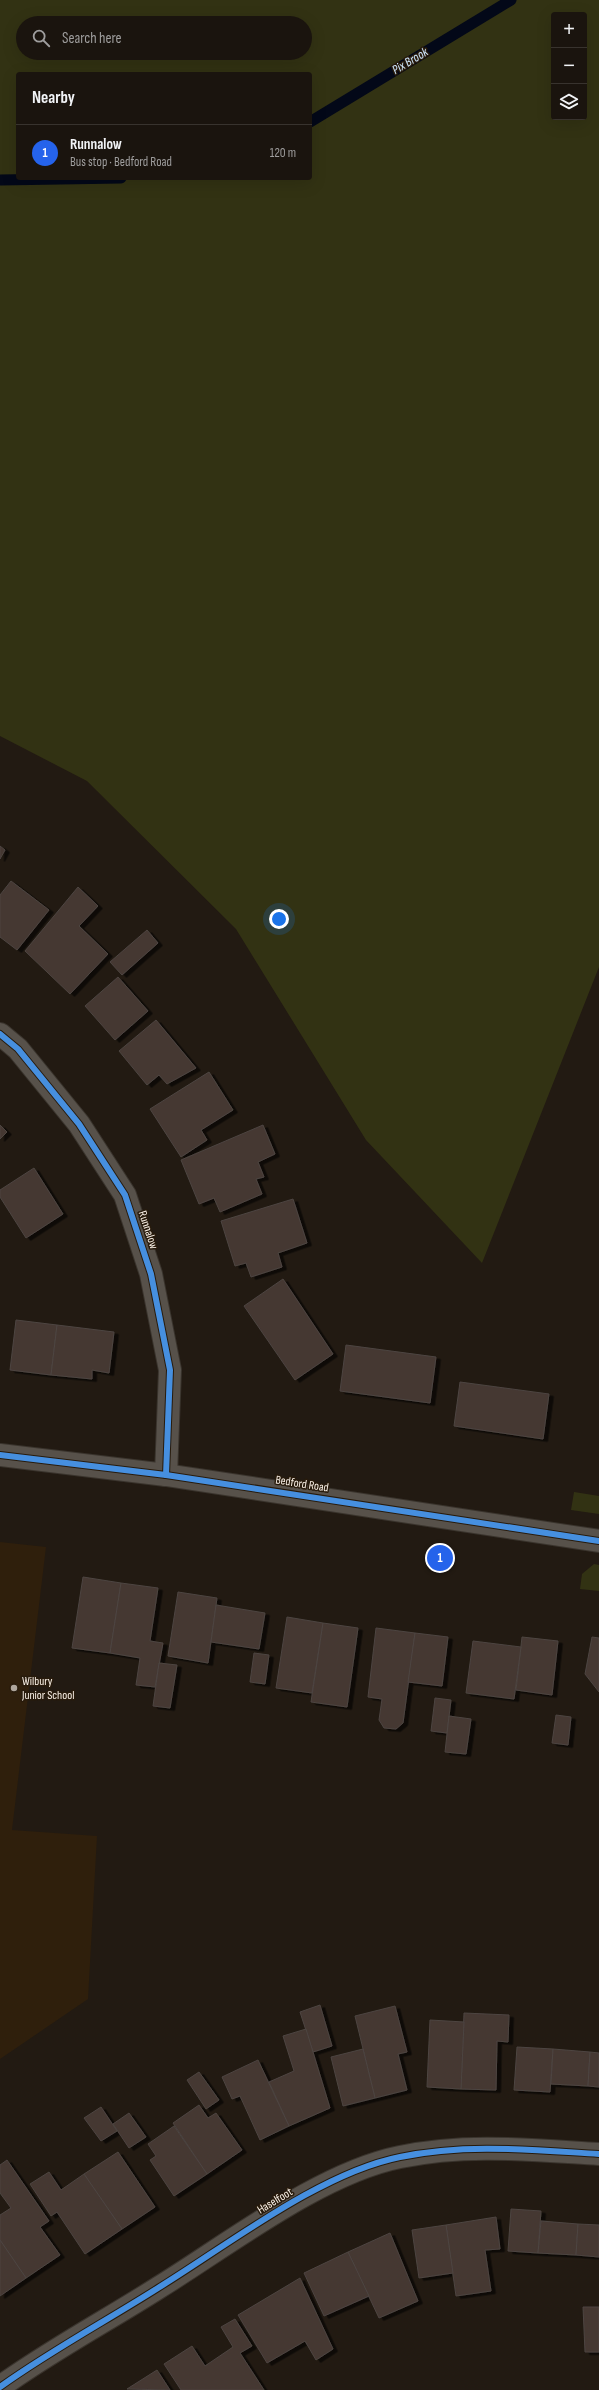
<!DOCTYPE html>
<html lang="en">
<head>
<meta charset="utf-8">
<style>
  body { margin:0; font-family:"Sofia Sans Condensed",sans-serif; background:#27211c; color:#f1f3f6 }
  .controls { position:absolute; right:12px; top:12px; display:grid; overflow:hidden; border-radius:4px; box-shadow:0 4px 16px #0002 }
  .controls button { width:36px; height:36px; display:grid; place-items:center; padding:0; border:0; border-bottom:1px solid #38332e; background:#1a140e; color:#f1f3f6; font:20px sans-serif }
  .you { position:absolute; left:279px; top:919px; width:14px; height:14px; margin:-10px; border:3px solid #fff; border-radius:50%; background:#1a73e8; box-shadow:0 0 0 6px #1a73e833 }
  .badge { display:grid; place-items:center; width:26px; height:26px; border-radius:50%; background:#2563eb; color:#fff; font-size:13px; font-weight:700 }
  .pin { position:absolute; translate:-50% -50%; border:2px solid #fff; box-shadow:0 1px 4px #0006 }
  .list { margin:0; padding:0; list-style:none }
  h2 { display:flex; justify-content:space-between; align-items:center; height:52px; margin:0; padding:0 16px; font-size:17px }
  h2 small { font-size:13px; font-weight:400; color:#9f9e9e }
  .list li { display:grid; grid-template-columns:26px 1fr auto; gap:12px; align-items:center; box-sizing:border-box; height:56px; padding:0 16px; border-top:1px solid #38332e }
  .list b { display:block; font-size:15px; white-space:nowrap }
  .list p { margin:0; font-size:13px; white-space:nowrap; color:#9f9e9e }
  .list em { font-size:13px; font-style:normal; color:#9f9e9e }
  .icon { flex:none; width:22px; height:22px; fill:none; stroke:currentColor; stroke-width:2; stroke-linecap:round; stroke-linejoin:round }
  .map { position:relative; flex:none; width:599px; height:2390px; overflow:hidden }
  .search { position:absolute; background:#1a140e; box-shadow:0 4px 16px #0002; left:16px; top:16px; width:296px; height:44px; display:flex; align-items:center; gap:10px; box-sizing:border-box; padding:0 14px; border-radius:22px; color:#9f9e9e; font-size:15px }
  .panel { position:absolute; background:#1a140e; box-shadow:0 4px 16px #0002; left:16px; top:72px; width:296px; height:108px; border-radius:4px }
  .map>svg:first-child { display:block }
</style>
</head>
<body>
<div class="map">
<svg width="599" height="2390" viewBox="0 0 599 2390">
  <defs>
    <filter id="shadow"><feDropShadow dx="4.5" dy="2.5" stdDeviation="0" flood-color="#0009"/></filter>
  </defs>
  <rect width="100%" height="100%" fill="#221a12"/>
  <polygon fill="#2f1f0c" points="0,1542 46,1547 12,1830 97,1836 88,1999 0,2059"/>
  <g fill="#323213" fill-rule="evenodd">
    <path d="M0 0H599V967L482 1263 366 1140 236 929 87 781 0 736ZM554 15H584V117H554ZM23 23H305V53H23ZM18 74H310V178H18Z"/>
    <polygon points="574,1492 599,1496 599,1514 571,1510"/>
    <polygon points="594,1564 599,1565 599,1591 580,1589 582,1574"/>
  </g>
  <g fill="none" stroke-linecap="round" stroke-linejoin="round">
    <g stroke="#030818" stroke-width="11">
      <polyline points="310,122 511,0"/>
      <polyline points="0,180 121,178"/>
    </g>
  </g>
  <g fill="#443733" stroke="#4d4541" filter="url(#shadow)">
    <polygon points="0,846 5,850 0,859"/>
    <polygon points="11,881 49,910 17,950 0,937 0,895"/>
    <polygon points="78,887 98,906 79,926 108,954 70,994 25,951"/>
    <polygon points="147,930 158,943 122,975 110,962"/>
    <polygon points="118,977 148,1011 115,1040 85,1006"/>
    <polygon points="156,1020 196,1068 167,1084 159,1075 147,1085 119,1051"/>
    <polygon points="209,1072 233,1110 201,1130 207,1140 181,1157 150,1109"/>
    <polygon points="0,1125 7,1132 0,1139"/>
    <polygon points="263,1125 275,1154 258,1162 264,1177 256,1179 262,1194 220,1212 214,1198 199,1204 181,1160"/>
    <polygon points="34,1168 63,1214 26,1238 0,1197 0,1190"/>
    <polygon points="293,1199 307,1243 278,1253 282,1267 251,1277 246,1263 235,1266 221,1221"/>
    <polygon points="283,1279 333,1354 295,1380 244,1306"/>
    <polygon points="16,1320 57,1325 51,1375 10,1370"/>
    <polygon points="57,1325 114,1332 109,1373 92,1370 92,1379 51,1375"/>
    <polygon points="346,1345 436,1357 430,1403 340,1391"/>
    <polygon points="460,1382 549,1394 543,1439 454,1426"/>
    <polygon points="83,1577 121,1583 110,1653 72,1648"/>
    <polygon points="121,1583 158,1588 150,1641 163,1643 155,1687 136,1685 140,1658 110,1653"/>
    <polygon points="178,1592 217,1598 208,1663 168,1656"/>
    <polygon points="216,1605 265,1613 259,1649 211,1642"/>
    <polygon points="287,1617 323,1623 312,1693 276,1688"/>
    <polygon points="323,1623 358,1628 347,1707 311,1702"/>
    <polygon points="376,1628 415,1633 403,1723 396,1729 384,1728 379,1720 382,1699 368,1697"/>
    <polygon points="415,1633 448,1637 442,1686 408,1682"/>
    <polygon points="522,1637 558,1641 552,1695 516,1690"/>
    <polygon points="592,1637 599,1638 599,1692 585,1674"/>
    <polygon points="473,1641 521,1647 514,1699 466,1693"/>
    <polygon points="254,1653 269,1655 265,1684 250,1682"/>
    <polygon points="159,1663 177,1665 170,1708 153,1706"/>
    <polygon points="435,1698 451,1700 447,1733 431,1731"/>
    <polygon points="556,1715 571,1717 568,1745 552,1743"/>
    <polygon points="449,1716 471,1719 466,1754 445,1752"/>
    <polygon points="320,2005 332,2046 313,2052 300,2012"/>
    <polygon points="395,2006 407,2052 398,2054 407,2090 375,2098 355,2016"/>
    <polygon points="464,2013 509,2015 508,2042 497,2041 496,2090 461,2089"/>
    <polygon points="430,2020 464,2022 461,2089 427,2087"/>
    <polygon points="306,2029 330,2108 289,2126 269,2082 294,2071 283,2036"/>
    <polygon points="517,2047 553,2049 550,2092 514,2090"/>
    <polygon points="363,2049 375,2098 343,2106 331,2057"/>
    <polygon points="553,2049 590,2052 588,2086 551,2084"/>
    <polygon points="590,2052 599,2053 599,2087 588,2086"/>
    <polygon points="258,2060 289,2126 260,2140 240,2096 232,2099 222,2077"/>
    <polygon points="199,2072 219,2100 206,2109 187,2080"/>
    <polygon points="199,2105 208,2118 216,2113 242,2150 207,2174 173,2123"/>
    <polygon points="101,2107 117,2131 101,2141 84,2118"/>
    <polygon points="129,2113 146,2137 129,2148 113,2124"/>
    <polygon points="174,2126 207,2174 174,2196 150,2160 156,2156 148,2144"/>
    <polygon points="118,2152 155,2207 122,2229 84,2174"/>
    <polygon points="7,2160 49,2221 40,2227 60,2255 26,2278 0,2240 0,2215 11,2208 0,2193 0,2165"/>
    <polygon points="49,2172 61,2190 84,2174 122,2229 85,2254 57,2212 51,2216 30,2184"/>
    <polygon points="511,2209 541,2211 538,2253 508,2251"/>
    <polygon points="496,2217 500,2249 485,2250 491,2291 456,2296 446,2225"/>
    <polygon points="541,2221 578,2224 576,2255 538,2253"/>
    <polygon points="578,2224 599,2225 599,2257 576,2255"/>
    <polygon points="446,2225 453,2273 419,2278 412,2230"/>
    <polygon points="390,2233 418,2301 379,2318 348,2252"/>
    <polygon points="0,2240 26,2278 0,2296"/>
    <polygon points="348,2252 369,2296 324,2316 304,2273"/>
    <polygon points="300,2278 333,2349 316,2360 305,2341 267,2363 238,2315"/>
    <polygon points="583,2307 599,2307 599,2352 585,2352"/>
    <polygon points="235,2319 252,2346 240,2353 264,2390 181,2390 164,2364 192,2346 205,2366 233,2347 221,2327"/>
    <polygon points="157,2370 170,2390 127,2389"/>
  </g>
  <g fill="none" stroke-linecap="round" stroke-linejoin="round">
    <g stroke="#3a342d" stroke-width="24">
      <g id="minor">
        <polyline points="0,1034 18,1049 79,1124 125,1195 151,1274 170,1370 166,1475"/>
        <polyline points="0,1455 166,1475 599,1541"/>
        <path d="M0 2387C50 2351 106 2321 158 2288 228 2245 320 2173 400 2157 466 2143 532 2150 599 2154"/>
      </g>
    </g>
    <use href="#minor" stroke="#57514a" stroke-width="22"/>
    <g stroke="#281b0c" stroke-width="8">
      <g id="cycleway">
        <polyline points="0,1034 18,1049 79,1124 125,1195 151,1274 170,1370 166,1475"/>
        <polyline points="0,1455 166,1475 599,1541"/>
        <path d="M0 2387C50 2351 106 2321 158 2288 228 2245 320 2173 400 2157 466 2143 532 2150 599 2154"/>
      </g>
    </g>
    <use href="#cycleway" stroke="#468fdf" stroke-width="6"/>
  </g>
  <circle fill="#afa69d" stroke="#281b0c" stroke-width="1.5" cx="14" cy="1688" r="4"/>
  <g text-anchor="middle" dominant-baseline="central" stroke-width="3" stroke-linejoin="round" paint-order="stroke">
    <g font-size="12" fill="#fbf2e8" stroke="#281b0c">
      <text transform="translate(148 1230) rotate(72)">Runnalow</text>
      <text transform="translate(302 1484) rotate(9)">Bedford Road</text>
      <text transform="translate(275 2201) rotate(-31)">Haselfoot</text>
    </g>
    <g font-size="12" fill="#fbf2e8" stroke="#281b0c" text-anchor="start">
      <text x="22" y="1681">Wilbury<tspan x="22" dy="14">Junior School</tspan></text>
    </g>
    <g font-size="13" font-style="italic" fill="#d0e8fe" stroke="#281b0c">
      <text transform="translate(410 61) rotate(-31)">Pix Brook</text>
    </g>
  </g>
</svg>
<div class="controls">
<button>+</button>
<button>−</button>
<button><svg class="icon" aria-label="layers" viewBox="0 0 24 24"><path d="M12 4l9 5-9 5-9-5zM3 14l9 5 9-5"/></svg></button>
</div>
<div class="you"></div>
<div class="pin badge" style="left:440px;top:1558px">1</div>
<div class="search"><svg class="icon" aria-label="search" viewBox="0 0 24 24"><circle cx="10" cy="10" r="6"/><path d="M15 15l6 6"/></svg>Search here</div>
<section class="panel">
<h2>Nearby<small></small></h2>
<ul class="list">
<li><span class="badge">1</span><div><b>Runnalow</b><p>Bus stop · Bedford Road</p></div><em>120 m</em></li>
</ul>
</section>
</div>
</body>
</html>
